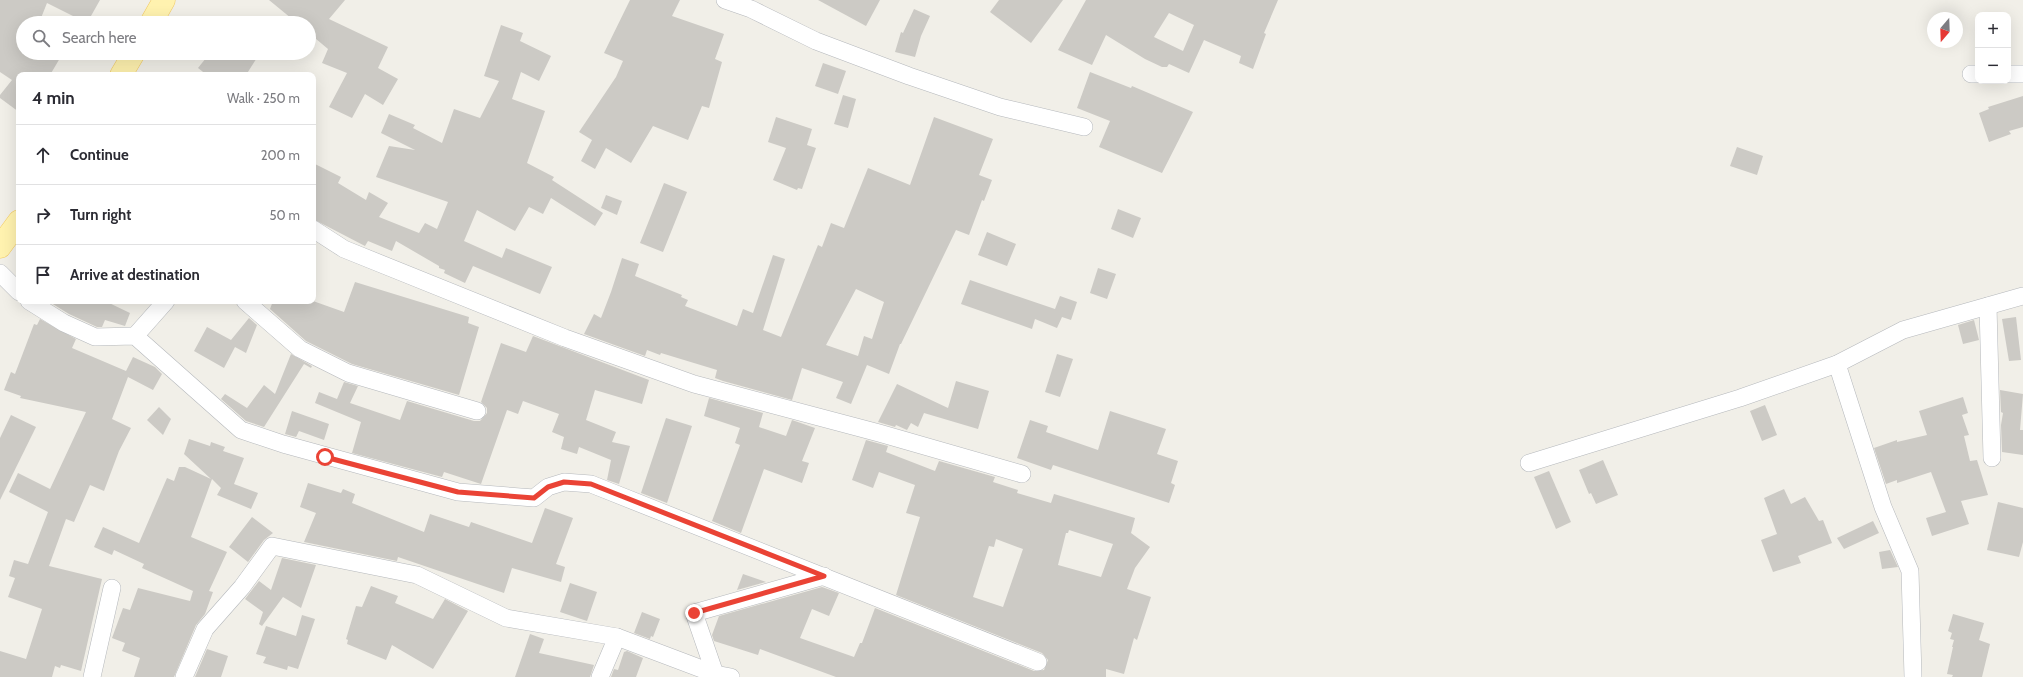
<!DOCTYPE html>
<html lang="en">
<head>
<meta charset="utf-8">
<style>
  body { margin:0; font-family:Cabin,sans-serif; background:#f7f7f7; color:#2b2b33 }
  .controls { position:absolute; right:12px; top:12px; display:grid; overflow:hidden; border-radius:8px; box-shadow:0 4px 16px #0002 }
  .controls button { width:36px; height:36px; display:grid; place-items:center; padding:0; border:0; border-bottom:1px solid #e1e1e2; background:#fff; color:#2b2b33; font:20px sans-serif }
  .compass { position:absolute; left:1927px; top:12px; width:36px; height:36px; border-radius:50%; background:#fff; box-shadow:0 4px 16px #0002; rotate:199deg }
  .stop { position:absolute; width:12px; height:12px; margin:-9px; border:3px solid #ea4335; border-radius:50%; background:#fff }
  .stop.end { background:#ea4335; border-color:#fff; box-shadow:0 1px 4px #0008 }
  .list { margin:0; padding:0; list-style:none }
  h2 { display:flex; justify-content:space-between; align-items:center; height:52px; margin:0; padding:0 16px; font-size:17px }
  h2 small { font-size:13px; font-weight:400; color:#7c7c81 }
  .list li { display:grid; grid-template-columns:26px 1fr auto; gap:12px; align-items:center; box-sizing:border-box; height:60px; padding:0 16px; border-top:1px solid #e1e1e2 }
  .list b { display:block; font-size:15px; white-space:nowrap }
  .list em { font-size:13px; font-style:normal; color:#7c7c81 }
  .icon { flex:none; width:22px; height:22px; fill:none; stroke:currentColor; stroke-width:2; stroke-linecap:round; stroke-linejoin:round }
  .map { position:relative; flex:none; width:2023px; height:677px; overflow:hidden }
  .search { position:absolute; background:#fff; box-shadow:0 4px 16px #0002; left:16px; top:16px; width:300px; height:44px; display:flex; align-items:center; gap:10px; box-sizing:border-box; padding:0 14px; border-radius:22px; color:#7c7c81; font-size:15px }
  .panel { position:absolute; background:#fff; box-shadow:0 4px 16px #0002; left:16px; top:72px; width:300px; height:232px; border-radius:8px }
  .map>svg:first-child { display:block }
</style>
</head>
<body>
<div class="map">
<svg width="2023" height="677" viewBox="0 0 2023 677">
  <rect width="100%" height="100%" fill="#f1efe8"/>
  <g fill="#cccac5" fill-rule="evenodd">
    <polygon points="0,0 100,0 87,23 47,3 39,23 23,23 23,53 63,53 50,75 19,75 19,112 0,98 0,95 12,80 0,72"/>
    <polygon points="269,0 345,0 329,19 388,47 378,68 398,79 383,105 365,94 352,118 329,107 347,73 322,63 328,49 309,33 309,23 297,23"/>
    <polygon points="630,0 680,0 672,16 724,34 715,59 722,62 709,108 702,106 688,140 653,126 631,163 606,148 595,169 581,161 592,140 579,132 616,77 623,61 604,53"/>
    <polygon points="818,0 880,0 866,26"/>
    <polygon points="999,0 1063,0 1031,43 990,12"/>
    <path d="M1086 0H1278L1264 33 1266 34 1253 69 1239 63 1241 56 1204 40 1189 73 1169 64 1167 67H1162L1145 59 1106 35 1092 65 1058 50ZM1169 13 1194 25 1183 51 1154 37Z"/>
    <polygon points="914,9 930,16 921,36 915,57 895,52 901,32 903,33"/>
    <polygon points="501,25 523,33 520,41 551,56 539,81 521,72 512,99 545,111 527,163 554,177 552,180 603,213 595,226 551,198 543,214 529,207 515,231 477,210 464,241 502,258 506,248 552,267 540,294 473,266 465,283 444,273 445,270 439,268 439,266 396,241 392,251 368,241 365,246 313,219 313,163 341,177 338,183 366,200 369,192 388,203 379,217 419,233 425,223 437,229 448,202 376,177 389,146 415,150 381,133 389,114 415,125 413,128 442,143 454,109 480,118 499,81 484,76"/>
    <polygon points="210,53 260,53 246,75 207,75 198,68"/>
    <polygon points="823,63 846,71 838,94 815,86"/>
    <polygon points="1090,72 1131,88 1132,86 1193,112 1162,173 1099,147 1110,121 1077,108"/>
    <polygon points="843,95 856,99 848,128 834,124"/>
    <polygon points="2023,96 2023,127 2009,131 2011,134 1989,142 1979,113 1989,109 1988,107"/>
    <polygon points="776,117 812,129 807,145 816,148 802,189 798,188 797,190 773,180 786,148 768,142"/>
    <path d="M934 117 993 139 979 175 992 180 984 201 982 200 969 235 956 230 901 344H900L889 374 867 365 851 404 836 398 843 382 802 368 792 400 723 381 715 378 717 370 661 353 660 355 647 350 645 356 584 334 594 314 601 318 611 292 622 258 639 264 635 276 682 295 681 297 688 300 685 306 737 326 743 309 753 313 773 255 785 259 763 330 781 337 818 245 822 247 831 223 844 228 868 168 910 185ZM856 289 884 302 872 339 864 336 858 356 826 345Z"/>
    <polygon points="1737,147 1763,156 1757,175 1730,166"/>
    <polygon points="664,183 687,192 663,252 640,243"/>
    <polygon points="606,195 622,201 617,215 601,208"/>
    <polygon points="1118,209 1141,218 1133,238 1111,229"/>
    <polygon points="987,232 1016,244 1007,266 978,255"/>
    <polygon points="1098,268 1116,274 1107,299 1090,293"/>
    <polygon points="970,280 1055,309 1060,296 1077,302 1071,320 1062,317 1057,328 1035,319 1032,329 961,304"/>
    <polygon points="355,282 469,317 468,323 479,327 459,395 352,364 306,341 270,309 273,301 313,301 344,312"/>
    <polygon points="48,301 105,301 130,313 125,326 105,320 102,327 97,327 69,314"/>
    <polygon points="2016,317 2021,360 2009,361 2002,319"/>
    <polygon points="249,318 257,325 246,353 235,347 224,368 194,351 207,327 231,340"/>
    <polygon points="40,319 76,339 72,348 126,371 133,357 155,367 162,374 153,390 128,377 112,419 131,428 119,451 104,491 90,485 74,522 66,519 49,566 102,579 81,671 61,665 60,668 55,666 52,677 0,677 0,651 26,659 42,609 8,597 15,578 9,576 14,560 28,564 48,512 9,492 18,473 50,489 86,412 20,398 21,396 4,390 11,372 15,374 34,324 37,325"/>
    <polygon points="1974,320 1979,340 1963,344 1958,325"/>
    <polygon points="533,336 649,380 642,404 595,390 586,420 616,432 612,442 630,446 619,484 607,480 611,460 579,447 577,454 561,449 564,437 552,432 559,414 523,401 518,414 507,410 481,484 444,472 442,477 352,453 361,422 315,403 319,392 337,399 344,382 358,386 350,403 400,420 407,401 474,421 480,421 487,413 487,408 481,402 501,343 526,352"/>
    <polygon points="291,354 312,366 311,368 304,364 264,427 246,421 221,399 225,394 247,408 264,385 275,394"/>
    <polygon points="1057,354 1073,359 1060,397 1045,392"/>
    <polygon points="956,381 989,391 978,429 924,413 918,427 911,423 907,430 896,425 895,427 878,422 897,384 948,408"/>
    <polygon points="2000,390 2023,394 2020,430 2023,430 2023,455 2002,452 2001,425 2003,413 2001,412"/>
    <polygon points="1963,397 1968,413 1962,415 1969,435 1964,436 1970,461 1977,460 1988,495 1961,501 1969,524 1932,536 1926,518 1946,512 1931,472 1897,483 1897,480 1886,484 1874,448 1897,440 1897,442 1927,435 1919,411"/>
    <polygon points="709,398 763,413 759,427 786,436 792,420 815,428 802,461 809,463 802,483 764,469 741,533 712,521 740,445 735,443 740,428 704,416"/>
    <polygon points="1765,405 1777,435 1762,441 1750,411"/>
    <polygon points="159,407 171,419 163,435 147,420"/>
    <polygon points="292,411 329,424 324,440 299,431 296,437 285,434"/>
    <polygon points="1110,411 1166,429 1157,454 1178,461 1171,483 1175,485 1169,503 1053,465 1051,470 1017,458 1030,420 1048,426 1046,432 1098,450"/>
    <polygon points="11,415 36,427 0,500 0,438"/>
    <polygon points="666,418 692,426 667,503 641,493"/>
    <polygon points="189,439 210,446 211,442 225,447 223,451 244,458 234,484 258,493 251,509 217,495 221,488 212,479 191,537 227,552 209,591 213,592 205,614 196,625 174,677 134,677 140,658 122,651 125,643 112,638 123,608 130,610 138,588 190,601 193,591 142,568 144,564 114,550 112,555 94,547 103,527 139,543 167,478 174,481 179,467 185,467 211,479 184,454"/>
    <path d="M866 440 888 446 886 452 935 471 939 461 995 477 993 482 1018 490 1017 493 1051 503 1054 494 1135 518 1131 533 1150 547 1135 568 1127 589 1151 597 1137 640 1134 638 1124 674 1106 669V677H836L760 649 758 655 714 641 712 635 719 616 822 587 839 593 829 616 812 609 800 638 854 657 860 643H862L875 608 1034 671 1044 670 1048 660 1042 653 896 595 920 517 906 513 915 485 879 472 873 488 852 480ZM1069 530 1113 544 1101 577 1058 565 1066 533H1068ZM996 539 1023 549 1003 607 973 597 989 546 994 547Z"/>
    <polygon points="1603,460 1618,495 1596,504 1591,493 1589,494 1579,470"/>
    <polygon points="1549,471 1571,522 1556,529 1534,477"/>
    <polygon points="308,483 341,493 343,489 355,494 352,503 424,532 430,514 469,527 471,522 532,543 545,508 573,518 556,564 565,567 561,582 512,568 504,593 398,557 397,561 304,542 316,513 300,507"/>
    <polygon points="1784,489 1791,504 1805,497 1819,521 1823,520 1832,543 1798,556 1801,563 1773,572 1761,540 1777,534 1764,498"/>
    <polygon points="1998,502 2023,508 2023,542 2019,557 1987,550"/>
    <polygon points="252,517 273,533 264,540 248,562 229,547"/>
    <polygon points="1873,521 1879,533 1844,549 1837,538"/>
    <polygon points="1890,550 1898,567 1882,569 1879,552"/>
    <polygon points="282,558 316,565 301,608 283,597 262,626 259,624 263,612 245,599 259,581 271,590"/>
    <polygon points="743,574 766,582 737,590"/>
    <polygon points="570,583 597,592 587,621 560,612"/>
    <polygon points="371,586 398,596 395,603 433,619 445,599 468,611 433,669 392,645 386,660 347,644 348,640 346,639 356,606 362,607"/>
    <polygon points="642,612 660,619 653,637 651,636 650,639 634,633"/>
    <polygon points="1953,614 1984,623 1979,640 1990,644 1982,677 1952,677 1953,675 1947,674 1953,647 1952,647 1954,640 1950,639 1952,633 1948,631"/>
    <polygon points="302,615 315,619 298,669 288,666 287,670 263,663 266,657 256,654 266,626 296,636"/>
    <polygon points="530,634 544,639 539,653 594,665 590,677 515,677"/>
    <polygon points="207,649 228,656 221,677 195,677"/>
    <polygon points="627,651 643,658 636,677 611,677 614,669 618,670 624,652"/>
  </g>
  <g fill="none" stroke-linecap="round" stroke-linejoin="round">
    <g stroke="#b5b8bc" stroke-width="18">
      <g id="minor">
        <polyline points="725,0 751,9 816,41 909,76 1000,107 1084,127"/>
        <polyline points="1971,74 1978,74"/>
        <polyline points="2008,74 2023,74"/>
        <polyline points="313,229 344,249 565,338 694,384 879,433 1022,474"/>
        <polyline points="0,273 19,292"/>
        <polyline points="29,301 64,323 95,337 135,336 241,430 283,444 458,492 534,498 548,487 564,482 591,484 1038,662"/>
        <polyline points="245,301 300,349 348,373 477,411"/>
        <polyline points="1988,306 1992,458"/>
        <polyline points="135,336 166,301"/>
        <polyline points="1837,364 1883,507 1910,571 1913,677"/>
        <polyline points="1529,463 1740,398 1837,364 1903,330 2023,296"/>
        <polyline points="92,677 112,588"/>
        <polyline points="184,677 205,629 242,587 272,546 417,575 506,618 617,637 715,674 731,677"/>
        <polyline points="600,677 617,637"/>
        <polyline points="712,677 715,674 694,613 824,576"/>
      </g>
    </g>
    <g stroke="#f2c960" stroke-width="23">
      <g id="primary">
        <polyline points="151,23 164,0"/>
        <polyline points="121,75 134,53"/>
        <polyline points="0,247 19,221"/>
      </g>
    </g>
    <use href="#minor" stroke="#fff" stroke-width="17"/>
    <use href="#primary" stroke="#fff2af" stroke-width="22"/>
  </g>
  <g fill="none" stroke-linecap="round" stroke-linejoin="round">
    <polyline stroke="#ea4335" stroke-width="5" points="325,457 458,492 534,498 548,487 564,482 591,484 824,576 694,613"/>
  </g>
</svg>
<div class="controls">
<button>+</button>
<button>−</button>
</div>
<svg class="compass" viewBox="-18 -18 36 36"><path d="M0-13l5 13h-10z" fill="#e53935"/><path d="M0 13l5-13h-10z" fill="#7c7c81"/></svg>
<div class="stop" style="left:325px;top:457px"></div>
<div class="stop end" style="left:694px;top:613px"></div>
<div class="search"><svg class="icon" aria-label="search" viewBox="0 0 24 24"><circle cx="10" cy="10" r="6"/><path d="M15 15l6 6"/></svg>Search here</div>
<section class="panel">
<h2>4 min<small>Walk · 250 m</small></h2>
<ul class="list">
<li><svg class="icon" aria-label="ahead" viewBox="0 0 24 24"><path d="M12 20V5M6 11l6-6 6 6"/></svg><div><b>Continue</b></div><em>200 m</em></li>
<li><svg class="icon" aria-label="right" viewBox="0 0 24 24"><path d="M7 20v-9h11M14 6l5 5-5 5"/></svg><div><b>Turn right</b></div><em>50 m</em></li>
<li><svg class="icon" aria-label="arrive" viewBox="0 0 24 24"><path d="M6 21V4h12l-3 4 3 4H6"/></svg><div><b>Arrive at destination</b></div></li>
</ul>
</section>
</div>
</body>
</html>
